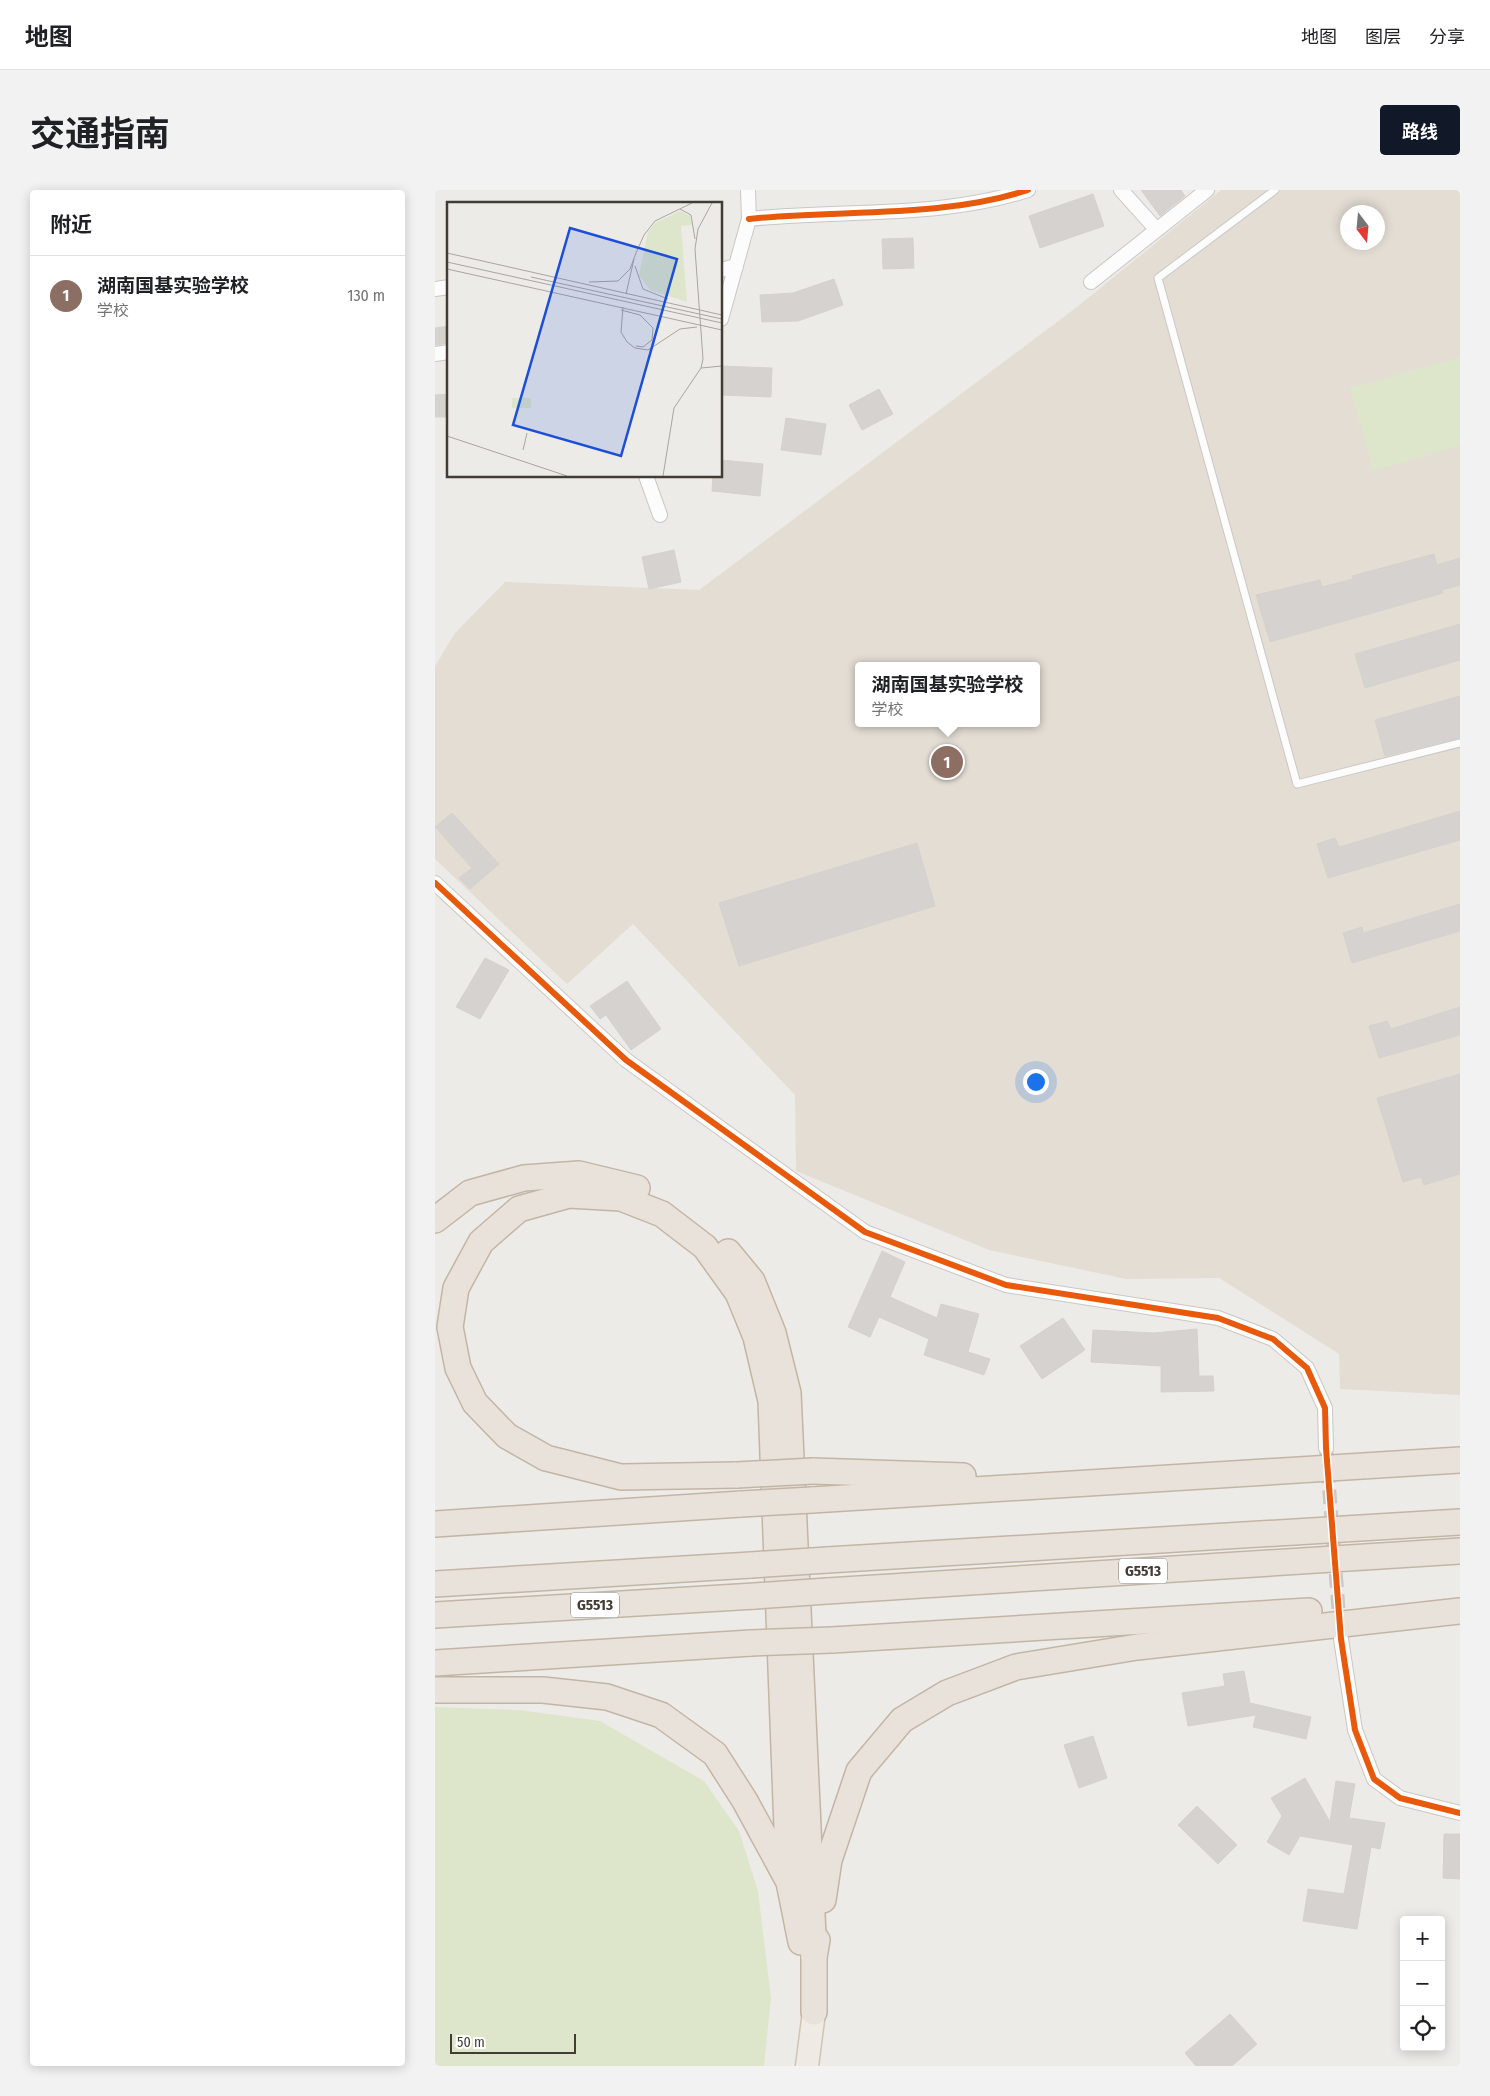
<!DOCTYPE html>
<html lang="zh">
<head>
<meta charset="utf-8">
<style>
  body { margin:0; font-family:"Fira Sans Condensed","Noto Sans SC",sans-serif; background:#f2f2f2; color:#202124 }
  .controls { position:absolute; right:15px; bottom:15px; display:grid; overflow:hidden; border-radius:5px; box-shadow:0 2px 12px #0003 }
  .controls button { width:45px; height:45px; display:grid; place-items:center; padding:0; border:0; border-bottom:1px solid #e0e0e0; background:#fff; color:#202124; font:25px sans-serif }
  .compass { position:absolute; left:905px; top:15px; width:45px; height:45px; border-radius:50%; background:#fff; box-shadow:0 2px 12px #0003; rotate:164deg }
  .scale { position:absolute; left:15px; bottom:12px; width:126px; box-sizing:border-box; padding-left:5px; border:2px solid #423c35; border-top:0; font-size:14px; line-height:18px; white-space:nowrap; color:#423c35; -webkit-text-stroke:4px #fff; paint-order:stroke }
  .you { position:absolute; left:600px; top:891px; width:18px; height:18px; margin:-12px; border:4px solid #fff; border-radius:50%; background:#1a73e8; box-shadow:0 0 0 8px #1a73e833 }
  .badge { display:grid; place-items:center; width:32px; height:32px; border-radius:50%; background:#111827; color:#fff; font-size:16px; font-weight:700 }
  .pin { position:absolute; translate:-50% -50%; border:2px solid #fff; box-shadow:0 1px 5px #0006 }
  .popup { position:absolute; left:420px; top:472px; width:185px; height:65px; box-sizing:border-box; display:grid; place-content:center; border-radius:5px; background:#fff; filter:drop-shadow(0 1px 4px #0005); font-size:16px; white-space:nowrap; color:#757577 }
  .popup b { font-size:19px; color:#202124 }
  .popup::after { content:''; position:absolute; left:50%; top:100%; margin-left:-10px; border:10px solid transparent; border-top-color:#fff }
  .list { margin:0; padding:0; list-style:none }
  h2 { display:flex; justify-content:space-between; align-items:center; height:65px; margin:0; padding:0 20px; font-size:21px }
  h2 small { font-size:16px; font-weight:400; color:#757577 }
  .list li { display:grid; grid-template-columns:32px 1fr auto; gap:15px; align-items:center; box-sizing:border-box; height:80px; padding:0 20px; border-top:1px solid #e0e0e0 }
  .list b { display:block; font-size:19px; white-space:nowrap }
  .list p { margin:0; font-size:16px; white-space:nowrap; color:#757577 }
  .list em { font-size:16px; font-style:normal; color:#757577 }
  .icon { flex:none; width:28px; height:28px; fill:none; stroke:currentColor; stroke-width:2; stroke-linecap:round; stroke-linejoin:round }
  .map { position:relative; flex:none; width:1025px; height:1876px; overflow:hidden; border-radius:5px }
  header { display:flex; align-items:center; gap:30px; box-sizing:border-box; height:70px; padding:0 25px; background:#fff; border-bottom:1px solid #e0e0e0 }
  header strong { font-size:24px }
  nav { display:flex; gap:28px; margin-inline-start:auto; font-size:18px }
  .intro { display:flex; align-items:center; justify-content:space-between; box-sizing:border-box; height:120px; padding:0 30px }
  h1 { margin:0; font-size:35px }
  .button { padding:12px 22px; border-radius:5px; background:#111827; color:#fff; font-size:18px; font-weight:700 }
  main { display:flex; gap:30px; padding:0 30px }
  aside { flex:1; background:#fff; border-radius:5px; box-shadow:0 2px 12px #0003 }
  .map>svg:first-child { display:block }
</style>
</head>
<body>
<header>
<strong>地图</strong>
<nav><a>地图</a><a>图层</a><a>分享</a></nav>
</header>
<div class="intro"><h1>交通指南</h1><a class="button">路线</a></div>
<main>
<aside>
<h2>附近<small></small></h2>
<ul class="list">
<li><span class="badge" style="background:#8d6e63">1</span><div><b>湖南国基实验学校</b><p>学校</p></div><em>130 m</em></li>
</ul>
</aside>
<div class="map">
<svg width="1025" height="1876" viewBox="0 0 1025 1876">
  <rect width="100%" height="100%" fill="#edebe8"/>
  <path fill="#e3ddd4" fill-rule="evenodd" d="M786 0H1025V1205L905 1199 904 1164 784 1088 691 1089 554 1060 361 981 360 905 198 734 132 794 0 669V476L20 443 70 392 264 400 642 117ZM912 22H942V52H912ZM423 476H601V533H423Z"/>
  <g fill="#dde6ca">
    <polygon points="1025,167 1025,256 938,281 915,198"/>
    <polygon points="0,1517 84,1520 165,1531 269,1591 304,1641 323,1701 336,1808 329,1876 0,1876"/>
  </g>
  <g fill="#d5d2cf" stroke="#d5d2ce">
    <polygon points="706,0 746,0 750,6 725,26"/>
    <polygon points="658,4 669,36 605,58 594,26"/>
    <polygon points="478,48 479,78 448,79 447,49"/>
    <polygon points="399,89 408,115 363,131 327,132 325,105 358,103"/>
    <polygon points="14,136 14,153 0,155 0,138"/>
    <polygon points="286,176 337,178 336,207 286,205"/>
    <polygon points="444,199 458,224 427,240 414,215"/>
    <polygon points="14,204 14,227 0,227 0,205"/>
    <polygon points="351,228 391,234 386,265 346,260"/>
    <polygon points="286,270 328,274 325,306 277,301 278,286 286,286"/>
    <polygon points="239,360 246,392 214,399 207,367"/>
    <polygon points="999,364 1002,375 1025,368 1025,395 1007,400 1008,403 835,452 821,405 885,390 887,397 918,389 917,386"/>
    <polygon points="1025,434 1025,470 930,498 920,464"/>
    <polygon points="1025,506 1025,548 950,566 940,530"/>
    <polygon points="1025,621 1025,650 893,688 882,654 900,648 904,657"/>
    <polygon points="17,623 64,674 35,699 24,688 37,678 0,637"/>
    <polygon points="482,653 500,716 304,776 284,713"/>
    <polygon points="1025,714 1025,741 917,773 908,743 927,737 928,743"/>
    <polygon points="50,768 74,780 45,829 21,817"/>
    <polygon points="192,791 226,839 196,860 171,825 165,829 155,816"/>
    <polygon points="1025,817 1025,845 944,868 934,836 952,831 956,839"/>
    <polygon points="1025,884 1025,984 989,995 986,987 968,992 942,908"/>
    <polygon points="447,1061 470,1072 455,1107 502,1128 506,1114 544,1124 533,1162 555,1169 549,1185 489,1165 494,1149 444,1127 435,1147 413,1137"/>
    <polygon points="628,1128 650,1160 607,1189 585,1156"/>
    <polygon points="762,1139 764,1186 778,1186 779,1201 726,1202 726,1176 656,1172 658,1140 719,1143"/>
    <polygon points="809,1481 815,1513 876,1527 871,1549 818,1537 821,1525 753,1536 747,1503 790,1496 788,1484"/>
    <polygon points="658,1546 672,1588 644,1598 629,1555"/>
    <polygon points="870,1588 895,1632 901,1591 920,1594 914,1628 950,1633 945,1659 936,1657 922,1739 868,1731 873,1699 909,1704 918,1655 865,1646 854,1665 832,1652 847,1626 836,1608"/>
    <polygon points="762,1616 802,1655 783,1674 743,1635"/>
    <polygon points="1009,1644 1025,1644 1025,1689 1008,1688"/>
    <polygon points="795,1824 822,1854 797,1876 761,1876 750,1863"/>
  </g>
  <g fill="none" stroke-linecap="round" stroke-linejoin="round">
    <polyline stroke="#cbc8c4" stroke-width="14" stroke-dasharray="14 7" stroke-linecap="butt" points="891,1258 905,1439"/>
    <g stroke="#cac7c4" stroke-width="9">
      <polyline id="lane" points="840,0 723,88 862,594 1025,553"/>
    </g>
    <g stroke="#cac7c4" stroke-width="16">
      <g id="street">
        <polyline points="686,0 721,39"/>
        <path d="M314 29C407 19 503 29 593 0"/>
        <polyline points="286,80 301,76"/>
        <polyline points="656,92 772,0"/>
        <polyline points="0,99 14,97"/>
        <polyline points="286,129 314,29 313,0"/>
        <polyline points="0,164 14,162"/>
        <polyline points="211,286 225,325"/>
        <polyline points="0,693 191,870 430,1042 571,1095 783,1128 838,1149 872,1178 890,1218 891,1258"/>
        <polyline points="906,1449 920,1540 939,1589 965,1608 1025,1623"/>
      </g>
    </g>
    <g stroke="#cec4b7" stroke-width="25">
      <polyline id="primary" points="372,1876 379,1822"/>
    </g>
    <g stroke="#c3b5a5" stroke-width="28">
      <g id="highway">
        <polyline points="0,1030 35,1003 89,988 144,984 202,998"/>
        <polyline points="293,1062 317,1091 338,1143 353,1203 379,1767"/>
        <polyline points="378,1281 528,1286"/>
        <polyline points="302,1285 186,1287 111,1268 72,1246 40,1213 23,1178 15,1137 21,1098 46,1052 84,1019 134,1005 186,1008 227,1024 270,1057 303,1103 321,1147 336,1211 354,1692"/>
        <polyline points="377,1310 1025,1270"/>
        <polyline points="0,1334 306,1314"/>
        <polyline points="392,1370 1025,1332"/>
        <polyline points="0,1394 316,1375"/>
        <polyline points="392,1401 1025,1361"/>
        <polyline points="0,1425 320,1406"/>
        <polyline points="397,1450 874,1421"/>
        <polyline points="0,1473 316,1453"/>
        <polyline points="0,1500 108,1500 172,1507 226,1525 280,1564 310,1611 354,1692 366,1752"/>
        <polyline points="388,1710 394,1670 424,1581 467,1530 512,1503 581,1477 702,1457 1025,1421"/>
        <polyline points="379,1822 379,1767 382,1750"/>
      </g>
    </g>
    <use href="#lane" stroke="#fcfcfc" stroke-width="7"/>
    <use href="#street" stroke="#fcfcfc" stroke-width="14"/>
    <use href="#primary" stroke="#efeae4" stroke-width="22"/>
    <use href="#highway" stroke="#e9e2da" stroke-width="25"/>
    <g stroke="#c3b5a5" stroke-width="28" stroke-linecap="butt">
      <g id="highway-bridge">
        <polyline points="302,1285 378,1281"/>
        <polyline points="306,1314 377,1310"/>
        <polyline points="316,1375 392,1370"/>
        <polyline points="320,1406 392,1401"/>
        <polyline points="316,1453 397,1450"/>
      </g>
    </g>
    <use href="#highway-bridge" stroke="#e9e2da" stroke-width="25"/>
    <g stroke="#fff" stroke-width="9">
      <g id="cycleway">
        <path d="M314 29C407 19 503 29 593 0"/>
        <polyline points="0,693 191,870 430,1042 571,1095 783,1128 838,1149 872,1178 890,1218 891,1258 906,1449 920,1540 939,1589 965,1608 1025,1623"/>
      </g>
    </g>
    <use href="#cycleway" stroke="#e8590c" stroke-width="6"/>
  </g>
  <g text-anchor="middle" dominant-baseline="central" stroke-width="5" stroke-linejoin="round" paint-order="stroke">
    <g fill="#fff" stroke="#7b7672" stroke-width="1">
      <rect x="684" y="1368.5" width="48" height="25" rx="4"/>
      <rect x="136" y="1402.5" width="48" height="25" rx="4"/>
    </g>
    <g font-size="15" font-weight="bold" fill="#423c35">
      <text x="708" y="1381">G5513</text>
      <text x="160" y="1415">G5513</text>
    </g>
  </g>
  <g transform="translate(12 12)">
    <rect width="275" height="275" fill="#edebe8"/>
    <path d="M233 9 243 14 245 23 234 24 240 100 203 88 192 73 201 30 208 21ZM65 196H84V206H65Z" fill="#dde6ca"/>
    <path fill="none" stroke="#a9a5a0" stroke-width="1" d="M233 7 244 13 248 37M0 51 275 113M189 51 197 33 208 19 245 1M0 60 275 121M188 64 196 87 221 97M0 67 275 128M84 75 275 117M142 80 171 79 183 67 189 51M179 92 187 57M176 105 174 130 180 140 188 146 201 148 233 127 250 125M174 108 193 113 206 126 205 138 196 145 189 144M254 166 275 164M0 234 120 274M76 248 80 231M216 274 227 206 254 166 256 157 248 47 251 27 265 1"/>
    <path fill="#1d4ed8" fill-opacity="0.15" stroke="#1d4ed8" stroke-width="2.5" d="M123 26 230 57 174 254 66 223Z"/>
    <rect width="275" height="275" fill="none" stroke="#423c35" stroke-width="2.5"/>
  </g>
</svg>
<div class="controls">
<button>+</button>
<button>−</button>
<button><svg class="icon" aria-label="locate" viewBox="0 0 24 24"><circle cx="12" cy="12" r="6"/><path d="M12 2v4M12 18v4M2 12h4M18 12h4"/></svg></button>
</div>
<svg class="compass" viewBox="-18 -18 36 36"><path d="M0-13l5 13h-10z" fill="#e53935"/><path d="M0 13l5-13h-10z" fill="#757577"/></svg>
<div class="scale">50 m</div>
<div class="you"></div>
<div class="pin badge" style="left:512px;top:572px;background:#8d6e63">1</div>
<div class="popup"><b>湖南国基实验学校</b>学校</div>
</div>
</main>
</body>
</html>
